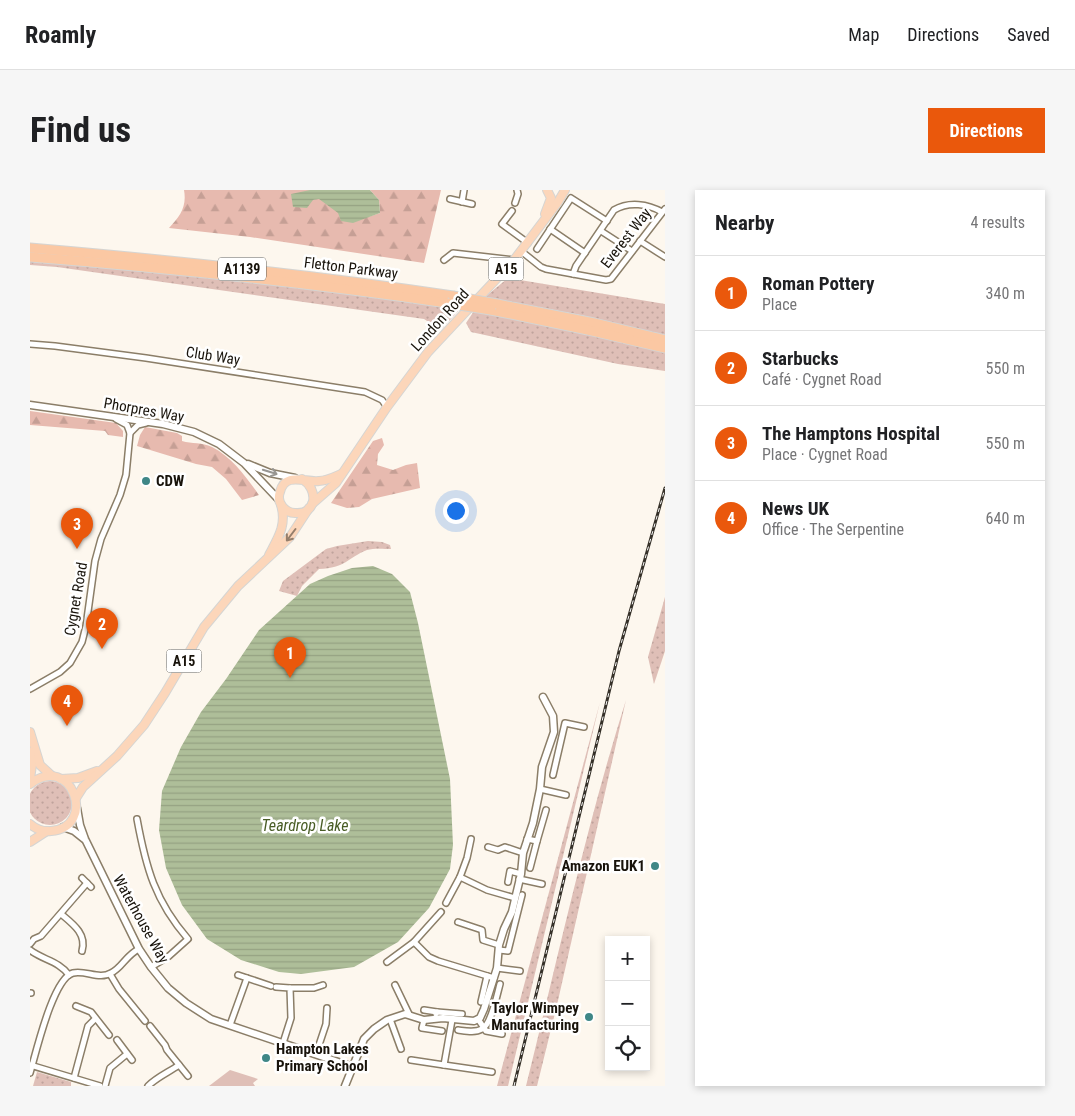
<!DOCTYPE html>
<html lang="en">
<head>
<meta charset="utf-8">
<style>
  body { margin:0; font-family:"Roboto Condensed",sans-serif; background:#f6f6f6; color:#202124 }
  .controls { position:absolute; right:15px; bottom:15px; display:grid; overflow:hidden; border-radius:0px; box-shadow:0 2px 8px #0003 }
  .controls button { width:45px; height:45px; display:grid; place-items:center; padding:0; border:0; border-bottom:1px solid #e0e0e0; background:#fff; color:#202124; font:25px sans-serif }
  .you { position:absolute; left:425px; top:320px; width:18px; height:18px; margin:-12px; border:4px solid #fff; border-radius:50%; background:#1a73e8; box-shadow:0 0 0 8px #1a73e833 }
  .badge { display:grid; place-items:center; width:32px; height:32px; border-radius:50%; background:#ea580c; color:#fff; font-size:16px; font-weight:700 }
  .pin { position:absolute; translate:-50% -41px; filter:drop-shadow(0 1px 2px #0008) }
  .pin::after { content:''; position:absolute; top:26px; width:18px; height:15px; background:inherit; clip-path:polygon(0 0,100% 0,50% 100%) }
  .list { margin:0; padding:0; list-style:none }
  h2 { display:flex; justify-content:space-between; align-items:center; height:65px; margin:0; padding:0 20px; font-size:21px }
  h2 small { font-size:16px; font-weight:400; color:#757577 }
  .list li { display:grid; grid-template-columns:32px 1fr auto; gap:15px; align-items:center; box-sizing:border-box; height:75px; padding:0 20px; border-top:1px solid #e0e0e0 }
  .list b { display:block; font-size:19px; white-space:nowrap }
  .list p { margin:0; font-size:16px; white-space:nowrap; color:#757577 }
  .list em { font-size:16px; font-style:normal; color:#757577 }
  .icon { flex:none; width:28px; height:28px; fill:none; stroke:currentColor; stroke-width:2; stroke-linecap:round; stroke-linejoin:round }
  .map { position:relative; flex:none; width:635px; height:896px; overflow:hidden; border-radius:0px }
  header { display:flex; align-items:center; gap:30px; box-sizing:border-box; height:70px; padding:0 25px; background:#fff; border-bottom:1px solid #e0e0e0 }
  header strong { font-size:24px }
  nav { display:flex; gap:28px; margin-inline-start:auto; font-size:18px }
  .intro { display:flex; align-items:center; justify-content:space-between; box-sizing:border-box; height:120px; padding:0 30px }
  h1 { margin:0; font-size:35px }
  .button { padding:12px 22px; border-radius:0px; background:#ea580c; color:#fff; font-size:18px; font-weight:700 }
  main { display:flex; gap:30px; padding:0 30px }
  aside { flex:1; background:#fff; border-radius:0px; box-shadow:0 2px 8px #0003 }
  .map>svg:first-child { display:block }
</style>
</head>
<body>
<header>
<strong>Roamly</strong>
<nav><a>Map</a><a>Directions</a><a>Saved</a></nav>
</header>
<div class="intro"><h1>Find us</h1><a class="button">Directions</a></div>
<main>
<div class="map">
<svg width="635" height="896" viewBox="0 0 635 896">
  <defs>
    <pattern id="grass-dots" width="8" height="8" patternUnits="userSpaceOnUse" patternTransform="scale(1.25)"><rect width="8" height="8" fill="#dfbfb7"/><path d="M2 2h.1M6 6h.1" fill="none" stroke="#bfa39c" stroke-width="1.8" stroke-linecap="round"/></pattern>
    <pattern id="forest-firs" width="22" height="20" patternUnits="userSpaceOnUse" patternTransform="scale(1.25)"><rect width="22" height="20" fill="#e7baaf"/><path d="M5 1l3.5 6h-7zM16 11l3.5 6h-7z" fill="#c59f95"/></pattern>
    <pattern id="water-rules" width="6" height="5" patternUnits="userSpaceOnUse" patternTransform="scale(1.25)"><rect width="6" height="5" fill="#aebe99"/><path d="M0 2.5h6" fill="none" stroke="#95a282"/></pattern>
  </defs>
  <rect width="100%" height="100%" fill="#fdf7ee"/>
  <g fill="url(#grass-dots)">
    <polygon points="0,71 25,72 295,100 431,118 411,140 394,129 27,77 0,75"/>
    <polygon points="478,88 635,114 635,146 555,126 455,107"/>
    <polygon points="444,121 462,123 635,161 635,181 588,174 441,142 436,133"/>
    <path d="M338 351 352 352 360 355 361 359C354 359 344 358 337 360 317 368 316 378 289 379L272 396 267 406 249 401 253 391 296 359 307 356Z"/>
    <polygon points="635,407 635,461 624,494 618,467"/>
    <path d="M596 510 527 815 507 896H496C528 767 556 637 596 510Z"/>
    <polygon points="570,512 478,896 467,896"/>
    <circle cx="20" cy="613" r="22"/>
    <polygon points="7,882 41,892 41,896 3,896"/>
  </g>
  <g fill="url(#forest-firs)">
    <path d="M154 0H280L283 10 289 8 338 27 350 23 349 10 340 0H411L394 73 220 47 139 38C150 26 157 17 154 0Z"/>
    <polygon points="0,221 86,233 93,241 93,247 78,245 75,241 0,235"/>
    <path d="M115 237 147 243 152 246V251C162 254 172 252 182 257 202 267 216 287 229 305L212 310 196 289 182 277 166 274 107 256 110 245Z"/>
    <polygon points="352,248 354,255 348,264 347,275 363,280 376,275 387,273 390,298 342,309 329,317 317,318 301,313 343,251"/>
  </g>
  <polygon fill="#dfbfb7" points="200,880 228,889 223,893 225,896 179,896"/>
  <g fill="url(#water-rules)">
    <polygon points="280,0 340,0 349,10 350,23 323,33 311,31 308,23 289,9 283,10 277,18 263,17 261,4"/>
    <polygon points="343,376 362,384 380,402 388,433 420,589 423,655 420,679 399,718 368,752 324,777 271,784 249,782 211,770 177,749 152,715 136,678 129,640 132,601 151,557 171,522 196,489 229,440 280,394 298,386 322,378"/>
  </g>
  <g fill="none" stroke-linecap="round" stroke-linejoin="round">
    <g stroke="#8b7e68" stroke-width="8">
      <g id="minor">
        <polyline points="420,9 442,14"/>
        <polyline points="432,12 434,0"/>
        <polyline points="485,13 488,4 487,0"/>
        <polyline points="482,21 472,34 498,53"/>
        <polyline points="520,39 555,63"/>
        <polyline points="571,41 602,61"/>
        <polyline points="610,51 635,67"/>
        <polyline points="507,59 541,8 577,31"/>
        <polyline points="491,61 511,77 516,79 576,90 581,89 635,19"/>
        <polyline points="414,70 423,63 484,70"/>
        <path d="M543 84 546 76 584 20C599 11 618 14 632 22"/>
        <polyline points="0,154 25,156 116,168 335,202 352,210 357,217"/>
        <polyline points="100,243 108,235 116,233"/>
        <polyline points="0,499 30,482 40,473 52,452 56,436 65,371 71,349 90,305 96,285 100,243 97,235 86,229"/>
        <polyline points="523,585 535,533 554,537"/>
        <polyline points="510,599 536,605"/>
        <path d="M107 629C116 678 125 711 158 749L139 766 121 777"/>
        <polyline points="497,649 507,651 500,678"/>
        <polyline points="507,651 516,620"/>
        <polyline points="458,657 468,660 475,657 493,663"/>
        <polyline points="430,687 437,668 441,649"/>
        <polyline points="52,688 61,697"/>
        <polyline points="489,689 512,694"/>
        <polyline points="478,692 480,681 491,684"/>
        <polyline points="416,713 430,687 457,700 485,708"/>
        <path d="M31 724C43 734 57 744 52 761"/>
        <polyline points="428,732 452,740 453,750 469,755"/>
        <polyline points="384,752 411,722"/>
        <polyline points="0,754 4,749 11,746 57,693"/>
        <path d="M0 760C13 770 29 771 39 785"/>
        <polyline points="469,760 478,761 492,705"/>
        <polyline points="357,772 384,752 399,767 408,771 464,788"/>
        <polyline points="467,778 490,781"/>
        <polyline points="80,784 89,799 115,831"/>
        <polyline points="217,788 241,796"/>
        <polyline points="365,795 379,824"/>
        <polyline points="246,797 260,798 261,828 253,853"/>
        <polyline points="260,798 284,798 293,795"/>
        <polyline points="0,803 1,803"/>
        <polyline points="451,812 457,786"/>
        <polyline points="46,816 61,822 79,845"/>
        <polyline points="394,820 407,822 406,824"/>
        <polyline points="407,822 432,824"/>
        <polyline points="360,829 371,859"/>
        <polyline points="448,829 456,841 472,844"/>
        <polyline points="394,830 392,838 412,841"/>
        <polyline points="200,835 217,788 208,785"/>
        <polyline points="120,836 135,855 137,860 158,886"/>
        <path d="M428 840C436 841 445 843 452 839 461 835 467 805 470 794"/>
        <polyline points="87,850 102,870"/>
        <polyline points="286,864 296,834 297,818"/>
        <polyline points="381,870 414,875 422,830"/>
        <polyline points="0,875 70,896"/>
        <polyline points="414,875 462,882"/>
        <path d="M0 883C6 863 23 788 43 783 56 780 69 790 81 783 92 778 96 765 109 759"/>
        <polyline points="44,888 58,836 65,829"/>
        <polyline points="75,896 80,878 97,864"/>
        <path d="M118 896C127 887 139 882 149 875"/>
      </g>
    </g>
    <g stroke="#8b7e68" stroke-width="9">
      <g id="tertiary">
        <polyline points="0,215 133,234 164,242 189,254 214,273 249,310"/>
        <polyline points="218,274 240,283 265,288"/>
        <polyline points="47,618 50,635 55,649 109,759 121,777 138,798 156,813 181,829 323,877"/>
        <polyline points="33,637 44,641 54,649"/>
        <polyline points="315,896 334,849 344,839 357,830 375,824 394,830 413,828 444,831 450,828 454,819 467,778 469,755 474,739 482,722 491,684 493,663 503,633 510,599 512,577 524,542 523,526 513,507"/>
      </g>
    </g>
    <g stroke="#d5d5d3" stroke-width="10">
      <g id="primary">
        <polyline points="515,24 521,8 517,0"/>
        <path d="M272 289C289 299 287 325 265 323 260 323 255 320 252 316 249 312 248 307 250 302 255 281 276 293 289 291 297 291 304 287 311 284"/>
        <polyline points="282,314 306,293 357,217 398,162 484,70 528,12 535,0"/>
        <path d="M239 365C248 348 257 335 251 315"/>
        <polyline points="0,542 10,575 22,586"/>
        <polyline points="0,562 2,575 0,589"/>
        <polyline points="31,589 48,588 67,581"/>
        <path d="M0 594C42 562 68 637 21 641 13 642 6 639 0 634"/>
        <polyline points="46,608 53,597 87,566 114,535 135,503 174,437 208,396 260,347 279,318"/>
        <polyline points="0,652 17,641"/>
      </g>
    </g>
    <g stroke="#d5d5d3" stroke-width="11">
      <g id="trunk">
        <path d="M0 58C141 70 283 85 423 106"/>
        <path d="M0 67C139 78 279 93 417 113"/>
        <polyline points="467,114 564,133 635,150"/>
        <polyline points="461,120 558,140 635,158"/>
      </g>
    </g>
    <use href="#minor" stroke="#fff" stroke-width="5"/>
    <use href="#tertiary" stroke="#fff" stroke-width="6"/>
    <use href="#primary" stroke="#fcd6ba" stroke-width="8"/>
    <use href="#trunk" stroke="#fbc8a3" stroke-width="9"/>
    <g stroke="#353028" stroke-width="3">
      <polyline id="rail" points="484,896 589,461 635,298"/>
    </g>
    <use href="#rail" stroke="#fff" stroke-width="1" stroke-dasharray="4" stroke-linecap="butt"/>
    <g stroke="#d5d5d3" stroke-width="11" stroke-linecap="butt">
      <g id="trunk-bridge">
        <polyline points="423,106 467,114"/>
        <polyline points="417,113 461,120"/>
      </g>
    </g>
    <use href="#trunk-bridge" stroke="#fbc8a3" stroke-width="9"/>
  </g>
  <defs><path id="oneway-shaft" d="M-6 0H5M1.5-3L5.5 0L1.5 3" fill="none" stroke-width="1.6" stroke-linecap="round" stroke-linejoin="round" transform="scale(1.25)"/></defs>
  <use stroke="#979591" href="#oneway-shaft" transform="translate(240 282) rotate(17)"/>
  <use stroke="#957e6b" href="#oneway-shaft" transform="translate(261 345) rotate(127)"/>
  <g fill="#3f8787" stroke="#fff" stroke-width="2">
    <circle cx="116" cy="291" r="5"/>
    <circle cx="625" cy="676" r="5"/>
    <circle cx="559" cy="827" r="5"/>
    <circle cx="236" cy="868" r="5"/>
  </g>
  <g text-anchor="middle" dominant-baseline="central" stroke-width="5" stroke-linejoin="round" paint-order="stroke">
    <g fill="#fff" stroke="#5d5a54" stroke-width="1">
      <rect x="188" y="67.5" width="48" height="23" rx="4"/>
      <rect x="458.5" y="67.5" width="35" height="23" rx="4"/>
      <rect x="136.5" y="459.5" width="35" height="23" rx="4"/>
    </g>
    <g font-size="14" font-weight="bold" fill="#18130b">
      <text x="212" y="79">A1139</text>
      <text x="476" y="79">A15</text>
      <text x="154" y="471">A15</text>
    </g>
    <g font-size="15" fill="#18130b" stroke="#fff">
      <text transform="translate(596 48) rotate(-52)">Everest Way</text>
      <text transform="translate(321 78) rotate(7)">Fletton Parkway</text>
      <text transform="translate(410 130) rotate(-48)">London Road</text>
      <text transform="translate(183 166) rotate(9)">Club Way</text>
      <text transform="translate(114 220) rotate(10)">Phorpres Way</text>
      <text transform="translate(46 409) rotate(-80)">Cygnet Road</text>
      <text transform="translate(111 729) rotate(61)">Waterhouse Way</text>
    </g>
    <g font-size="15" font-weight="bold" fill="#18130b" stroke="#fff" text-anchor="start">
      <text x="126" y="291">CDW</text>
      <text x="615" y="676" text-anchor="end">Amazon EUK1</text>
      <text x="549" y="818" text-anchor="end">Taylor Wimpey<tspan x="549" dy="17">Manufacturing</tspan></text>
      <text x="246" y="859">Hampton Lakes<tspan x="246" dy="17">Primary School</tspan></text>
    </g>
    <g font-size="16" font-style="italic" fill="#485c25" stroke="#fff">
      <text x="275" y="635">Teardrop Lake</text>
    </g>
  </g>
</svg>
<div class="controls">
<button>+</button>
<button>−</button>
<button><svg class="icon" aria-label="locate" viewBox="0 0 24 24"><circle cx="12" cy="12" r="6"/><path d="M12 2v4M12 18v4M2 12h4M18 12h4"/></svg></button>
</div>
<div class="you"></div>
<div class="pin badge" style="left:260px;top:488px">1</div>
<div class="pin badge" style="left:72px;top:459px">2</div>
<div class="pin badge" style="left:47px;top:359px">3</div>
<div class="pin badge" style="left:37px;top:536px">4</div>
</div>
<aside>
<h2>Nearby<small>4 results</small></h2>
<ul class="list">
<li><span class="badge">1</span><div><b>Roman Pottery</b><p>Place</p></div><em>340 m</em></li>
<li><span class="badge">2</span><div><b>Starbucks</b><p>Café · Cygnet Road</p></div><em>550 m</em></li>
<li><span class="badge">3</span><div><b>The Hamptons Hospital</b><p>Place · Cygnet Road</p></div><em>550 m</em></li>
<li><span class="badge">4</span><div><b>News UK</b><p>Office · The Serpentine</p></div><em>640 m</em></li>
</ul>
</aside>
</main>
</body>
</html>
